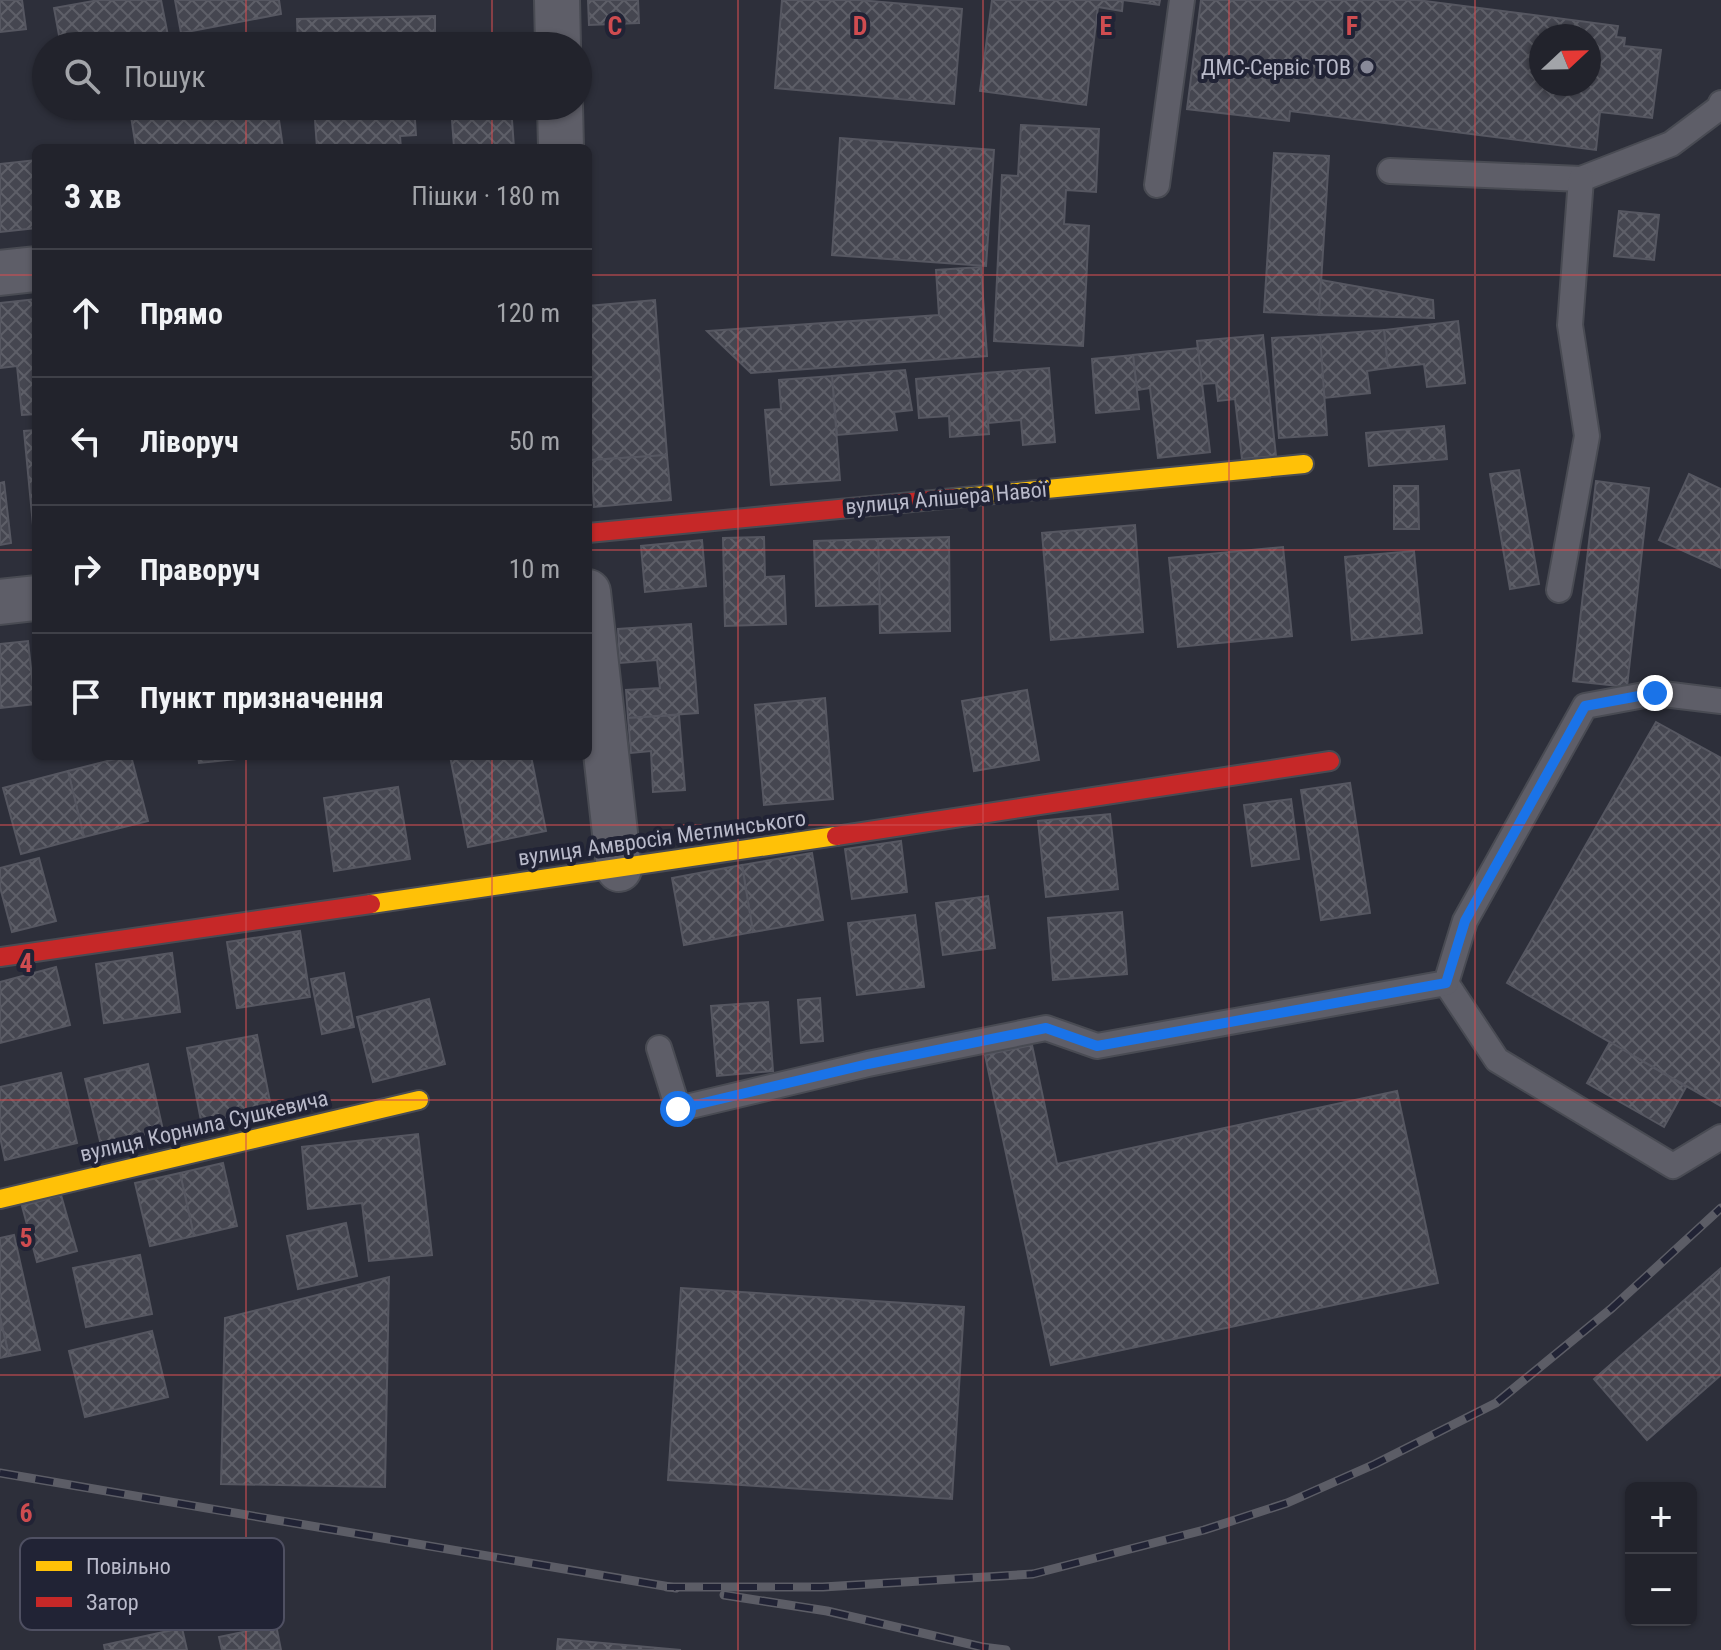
<!DOCTYPE html>
<html lang="uk">
<head>
<meta charset="utf-8">
<style>
  body { margin:0; font-family:"Roboto Condensed",sans-serif; background:#2a2b34; color:#f1f3f6 }
  .controls { position:absolute; right:24px; bottom:24px; display:grid; overflow:hidden; border-radius:12px; box-shadow:0 2px 6px #0004 }
  .controls button { width:72px; height:72px; display:grid; place-items:center; padding:0; border:0; border-bottom:2px solid #3f4048; background:#22232c; color:#f1f3f6; font:40px sans-serif }
  .compass { position:absolute; left:1529px; top:24px; width:72px; height:72px; border-radius:50%; background:#22232c; box-shadow:0 2px 6px #0004; rotate:68deg }
  .stop { position:absolute; width:24px; height:24px; margin:-18px; border:6px solid #1a73e8; border-radius:50%; background:#fff }
  .stop.end { background:#1a73e8; border-color:#fff; box-shadow:0 2px 8px #0008 }
  .list { margin:0; padding:0; list-style:none }
  h2 { display:flex; justify-content:space-between; align-items:center; height:104px; margin:0; padding:0 32px; font-size:34px }
  h2 small { font-size:26px; font-weight:400; color:#a2a4a9 }
  .list li { display:grid; grid-template-columns:52px 1fr auto; gap:24px; align-items:center; box-sizing:border-box; height:128px; padding:0 32px; border-top:2px solid #3f4048 }
  .list b { display:block; font-size:30px; white-space:nowrap }
  .list em { font-size:26px; font-style:normal; color:#a2a4a9 }
  .icon { flex:none; width:44px; height:44px; fill:none; stroke:currentColor; stroke-width:2; stroke-linecap:round; stroke-linejoin:round }
  .map { position:relative; flex:none; width:1721px; height:1650px; overflow:hidden }
  .search { position:absolute; background:#22232c; box-shadow:0 2px 6px #0004; left:32px; top:32px; width:560px; height:88px; display:flex; align-items:center; gap:20px; box-sizing:border-box; padding:0 28px; border-radius:44px; color:#a2a4a9; font-size:30px }
  .panel { position:absolute; background:#22232c; box-shadow:0 2px 6px #0004; left:32px; top:144px; width:560px; height:616px; border-radius:12px }
  .map>svg:first-child { display:block }
</style>
</head>
<body>
<div class="map">
<svg width="1721" height="1650" viewBox="0 0 1721 1650">
  <defs>
    <pattern id="building-cross-hatch" width="8" height="8" patternUnits="userSpaceOnUse" patternTransform="scale(2)"><rect width="8" height="8" fill="#454650"/><path d="M0 0l8 8M0 8l8-8" fill="none" stroke="#5e5f68"/></pattern>
  </defs>
  <rect width="100%" height="100%" fill="#2d2f3a"/>
  <g fill="url(#building-cross-hatch)" stroke="#565761" stroke-width="2" fill-rule="evenodd">
    <polygon points="0,0 22,0 26,29 0,32"/>
    <polygon points="99,0 161,0 169,41 141,46 61,46 54,8"/>
    <polygon points="175,0 279,0 281,14 181,33"/>
    <polygon points="588,0 638,0 639,23 589,25"/>
    <polygon points="782,0 859,0 962,9 954,104 775,88"/>
    <polygon points="992,0 1160,0 1159,5 1123,0 1122,11 1098,7 1086,105 980,91"/>
    <path d="M1201 0H1417L1618 26 1616 37 1625 38 1624 46 1661 50 1652 118 1600 112 1596 150 1290 111 1289 121 1187 109ZM1541 36H1589V84H1541Z"/>
    <polygon points="435,16 435,46 298,46 297,19"/>
    <polygon points="206,106 277,106 283,148 136,148 131,116"/>
    <polygon points="314,106 414,106 416,135 400,136 401,148 317,148"/>
    <polygon points="451,106 511,106 514,148 454,148"/>
    <polygon points="1021,125 1099,129 1096,192 1066,190 1064,224 1089,226 1083,346 994,341 1002,175 1018,176"/>
    <polygon points="840,138 994,150 986,266 832,255"/>
    <polygon points="1274,153 1329,156 1319,315 1264,312"/>
    <polygon points="36,160 36,228 0,232 0,164"/>
    <polygon points="1619,211 1659,215 1654,260 1614,256"/>
    <polygon points="981,267 987,356 751,373 707,331 939,315 936,270"/>
    <polygon points="1321,280 1433,300 1434,318 1319,315"/>
    <polygon points="36,299 36,414 22,415 17,366 0,368 0,303"/>
    <polygon points="655,300 667,455 591,460 588,421 588,306"/>
    <polygon points="1458,321 1465,383 1427,387 1424,364 1388,368 1384,330"/>
    <polygon points="1384,330 1388,368 1367,371 1370,393 1324,398 1320,335"/>
    <polygon points="1263,335 1276,456 1242,459 1235,399 1218,401 1216,383 1202,384 1197,341"/>
    <polygon points="1320,335 1327,435 1279,438 1272,338"/>
    <polygon points="1198,348 1210,452 1158,458 1150,388 1137,390 1133,355"/>
    <polygon points="1133,355 1139,409 1096,413 1092,359"/>
    <polygon points="1049,368 1055,442 1023,445 1021,420 989,423 985,373"/>
    <polygon points="905,370 912,410 894,412 897,430 837,435 832,376"/>
    <polygon points="984,373 989,434 950,437 949,416 919,418 916,379"/>
    <polygon points="832,376 840,480 771,485 765,410 781,409 779,380"/>
    <polygon points="1444,426 1447,459 1369,466 1366,433"/>
    <polygon points="36,430 36,557 24,431"/>
    <polygon points="667,455 671,500 594,507 591,460"/>
    <polygon points="1519,470 1539,584 1510,589 1490,474"/>
    <polygon points="1689,474 1721,489 1721,568 1659,540"/>
    <polygon points="1596,481 1649,488 1627,687 1573,681"/>
    <polygon points="4,482 11,543 0,545 0,483"/>
    <polygon points="1394,486 1418,486 1419,529 1394,529"/>
    <polygon points="1135,525 1143,632 1051,640 1042,533"/>
    <polygon points="764,537 765,577 784,576 786,624 725,626 723,538"/>
    <polygon points="949,537 950,631 880,633 878,539"/>
    <polygon points="878,539 880,604 816,606 814,541"/>
    <polygon points="702,540 706,586 645,592 641,546"/>
    <polygon points="1283,547 1292,636 1178,647 1169,558"/>
    <polygon points="1414,551 1422,633 1352,640 1345,557"/>
    <polygon points="691,624 698,713 628,718 626,690 660,688 657,660 620,663 618,629"/>
    <polygon points="28,641 35,704 0,708 0,644"/>
    <polygon points="1027,690 1039,760 974,771 962,701"/>
    <polygon points="825,698 833,799 764,805 755,705"/>
    <polygon points="679,715 685,790 653,792 651,751 631,753 628,718"/>
    <polygon points="1656,722 1721,758 1721,1106 1507,983"/>
    <polygon points="127,756 131,756 148,821 84,837 68,771"/>
    <polygon points="198,756 265,756 199,763"/>
    <polygon points="450,756 531,756 546,831 468,847"/>
    <polygon points="68,771 84,837 21,854 3,788"/>
    <polygon points="1350,783 1370,913 1321,920 1301,790"/>
    <polygon points="398,787 410,859 334,871 324,798"/>
    <polygon points="1291,799 1299,859 1252,866 1244,805"/>
    <polygon points="1110,814 1118,889 1046,897 1038,821"/>
    <polygon points="901,841 907,892 852,899 845,849"/>
    <polygon points="812,853 823,920 753,932 742,865"/>
    <polygon points="39,858 56,921 12,932 0,887 0,868"/>
    <polygon points="742,865 753,932 684,945 672,878"/>
    <polygon points="988,896 995,948 943,955 936,903"/>
    <polygon points="1122,912 1127,974 1053,980 1048,918"/>
    <polygon points="915,915 924,987 857,995 848,923"/>
    <polygon points="300,931 310,997 237,1008 227,942"/>
    <polygon points="172,953 180,1012 104,1023 96,964"/>
    <polygon points="56,967 70,1025 0,1043 0,982"/>
    <polygon points="344,973 354,1027 322,1034 311,979"/>
    <polygon points="820,998 823,1041 801,1043 798,1000"/>
    <polygon points="429,999 445,1064 373,1082 357,1017"/>
    <polygon points="768,1002 773,1071 717,1076 711,1006"/>
    <polygon points="257,1035 272,1112 202,1126 187,1048"/>
    <polygon points="1610,1042 1686,1087 1664,1127 1587,1083"/>
    <polygon points="1032,1045 1057,1164 1397,1091 1438,1283 1051,1365 985,1055"/>
    <polygon points="148,1064 163,1130 101,1145 85,1079"/>
    <polygon points="61,1073 77,1143 5,1160 0,1137 0,1087"/>
    <polygon points="418,1134 432,1255 369,1261 362,1203 308,1209 302,1147"/>
    <polygon points="223,1163 237,1226 194,1236 180,1173"/>
    <polygon points="180,1173 194,1236 150,1246 135,1183"/>
    <polygon points="61,1195 77,1251 37,1262 22,1206"/>
    <polygon points="346,1223 357,1276 298,1289 287,1236"/>
    <polygon points="14,1235 40,1350 9,1356 0,1317 0,1238"/>
    <polygon points="140,1255 152,1314 86,1327 73,1268"/>
    <polygon points="1721,1268 1721,1375 1647,1440 1594,1379"/>
    <polygon points="389,1277 385,1487 221,1484 225,1318"/>
    <polygon points="681,1288 964,1307 952,1499 668,1480"/>
    <polygon points="0,1317 9,1356 0,1358"/>
    <polygon points="152,1331 168,1397 85,1417 69,1351"/>
    <polygon points="276,1625 281,1650 222,1650 219,1637"/>
    <polygon points="182,1628 187,1650 105,1650 104,1645"/>
    <polygon points="558,1639 681,1650 557,1650"/>
  </g>
  <g fill="none" stroke-linecap="round" stroke-linejoin="round">
    <g stroke="#494b53" stroke-width="28">
      <g id="lane">
        <polyline points="1390,171 1581,179 1671,144 1719,108 1721,103"/>
        <polyline points="1157,185 1182,0"/>
        <polyline points="1559,590 1587,436 1570,325 1581,179"/>
        <polyline points="1446,983 1497,1060 1673,1166 1721,1137"/>
        <polyline points="659,1048 678,1109 868,1064 1046,1028 1097,1046 1446,983 1465,921 1585,706 1655,693 1721,701"/>
      </g>
    </g>
    <g stroke="#494b53" stroke-width="48">
      <g id="street">
        <polyline points="557,0 558,46"/>
        <polyline points="560,106 561,148"/>
        <polyline points="0,273 36,269"/>
        <polyline points="588,592 619,869"/>
        <polyline points="0,602 36,598"/>
      </g>
    </g>
    <g stroke="#494b53" stroke-width="22">
      <g id="slow">
        <polyline points="954,498 1304,464"/>
        <polyline points="371,904 836,836"/>
        <polyline points="0,1199 419,1100"/>
      </g>
    </g>
    <g stroke="#494b53" stroke-width="22">
      <g id="jam">
        <polyline points="588,533 954,498"/>
        <polyline points="836,836 1330,761"/>
        <polyline points="0,957 371,904"/>
      </g>
    </g>
    <use href="#lane" stroke="#5e5e68" stroke-width="24"/>
    <use href="#street" stroke="#5e5e68" stroke-width="44"/>
    <use href="#slow" stroke="#ffc107" stroke-width="18"/>
    <use href="#jam" stroke="#c62828" stroke-width="18"/>
    <g stroke="#5c5d66" stroke-width="9">
      <g id="rail">
        <polyline points="0,1473 676,1588"/>
        <polyline points="667,1587 823,1587 1033,1574 1204,1530 1287,1503 1375,1464 1496,1403 1612,1308 1721,1208"/>
        <polyline points="724,1595 827,1611 982,1647 1006,1650"/>
      </g>
    </g>
    <use href="#rail" stroke="#212335" stroke-width="6" stroke-dasharray="18" stroke-linecap="butt"/>
  </g>
  <g fill="none" stroke-linecap="round" stroke-linejoin="round">
    <polyline stroke="#1a73e8" stroke-width="10" points="678,1109 868,1064 1046,1028 1097,1046 1446,983 1465,921 1585,706 1655,693"/>
  </g>
  <path fill="none" stroke="#cf4c50" stroke-width="2" stroke-opacity="0.55" d="M246 0V46M492 0V46M738 0V1650M983 0V1650M1229 0V1650M1475 0V1650M246 106V148M492 106V148M0 275H36M588 275H1721M0 550H36M588 550H1721M246 756V1650M492 756V1650M0 825H1721M0 1100H1721M0 1375H1721"/>
  <circle fill="#888998" stroke="#212335" stroke-width="3" cx="1367" cy="67" r="8"/>
  <g text-anchor="middle" dominant-baseline="central" stroke-width="8" stroke-linejoin="round" paint-order="stroke">
    <g font-size="22" fill="#b9baca" stroke="#212335" text-anchor="end">
      <text x="1351" y="67">ДМС-Сервіс ТОВ</text>
    </g>
    <g font-size="22" fill="#b9baca" stroke="#212335">
      <text transform="translate(946 498) rotate(-5)">вулиця Алішера Навої</text>
      <text transform="translate(662 838) rotate(-8)">вулиця Амвросія Метлинського</text>
      <text transform="translate(204 1126) rotate(-13)">вулиця Корнила Сушкевича</text>
    </g>
  </g>
  <rect x="20" y="1538" width="264" height="92" rx="12" fill="#212335" stroke="#4f5062" stroke-width="2"/>
  <rect x="36" y="1561" width="36" height="10" fill="#ffc107"/>
  <rect x="36" y="1597" width="36" height="10" fill="#c62828"/>
  <g font-size="22" fill="#b9baca">
    <text x="86" y="1574">Повільно</text>
    <text x="86" y="1610">Затор</text>
  </g>
  <g font-size="26" text-anchor="middle" font-weight="bold" fill="#cf4c50" stroke="#212335" stroke-width="8" stroke-linejoin="round" paint-order="stroke">
    <text x="615" y="35">C</text>
    <text x="860" y="35">D</text>
    <text x="1106" y="35">E</text>
    <text x="1352" y="35">F</text>
    <text x="26" y="972">4</text>
    <text x="26" y="1247">5</text>
    <text x="26" y="1522">6</text>
  </g>
</svg>
<div class="controls">
<button>+</button>
<button>−</button>
</div>
<svg class="compass" viewBox="-18 -18 36 36"><path d="M0-13l5 13h-10z" fill="#e53935"/><path d="M0 13l5-13h-10z" fill="#a2a4a9"/></svg>
<div class="stop" style="left:678px;top:1109px"></div>
<div class="stop end" style="left:1655px;top:693px"></div>
<div class="search"><svg class="icon" aria-label="search" viewBox="0 0 24 24"><circle cx="10" cy="10" r="6"/><path d="M15 15l6 6"/></svg>Пошук</div>
<section class="panel">
<h2>3 хв<small>Пішки · 180 m</small></h2>
<ul class="list">
<li><svg class="icon" aria-label="ahead" viewBox="0 0 24 24"><path d="M12 20V5M6 11l6-6 6 6"/></svg><div><b>Прямо</b></div><em>120 m</em></li>
<li><svg class="icon" aria-label="left" viewBox="0 0 24 24"><path d="M17 20v-9H6M10 6l-5 5 5 5"/></svg><div><b>Ліворуч</b></div><em>50 m</em></li>
<li><svg class="icon" aria-label="right" viewBox="0 0 24 24"><path d="M7 20v-9h11M14 6l5 5-5 5"/></svg><div><b>Праворуч</b></div><em>10 m</em></li>
<li><svg class="icon" aria-label="arrive" viewBox="0 0 24 24"><path d="M6 21V4h12l-3 4 3 4H6"/></svg><div><b>Пункт призначення</b></div></li>
</ul>
</section>
</div>
</body>
</html>
